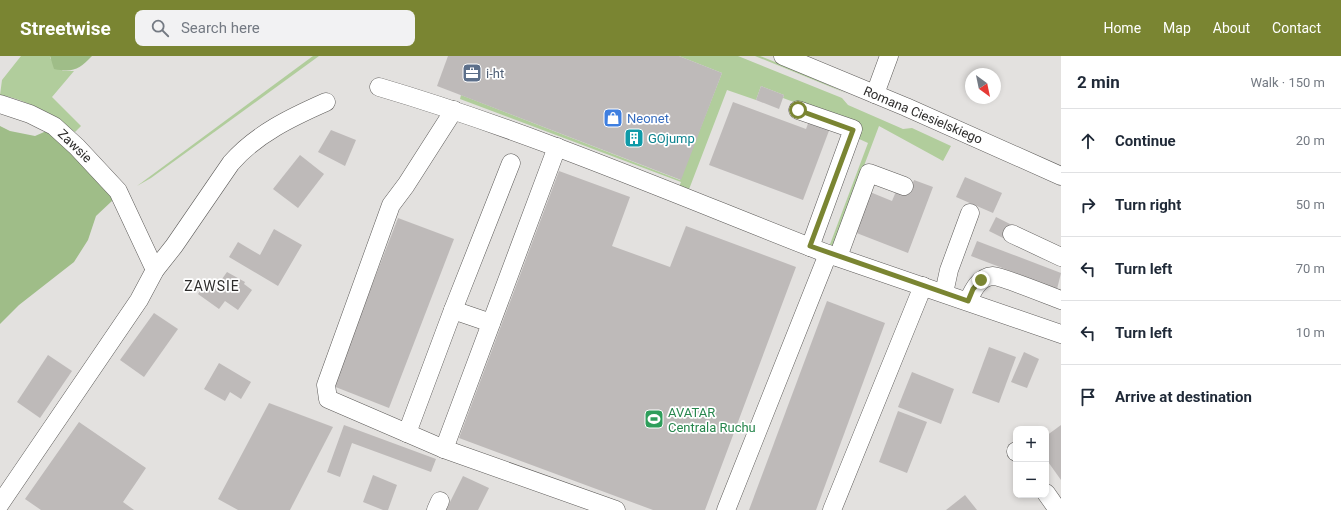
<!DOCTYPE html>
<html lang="en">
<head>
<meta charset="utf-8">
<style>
  body { margin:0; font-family:Roboto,sans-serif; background:#f2f2f3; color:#1f2937 }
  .controls { position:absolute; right:12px; bottom:12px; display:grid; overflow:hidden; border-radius:8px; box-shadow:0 2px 6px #0003 }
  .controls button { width:36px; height:36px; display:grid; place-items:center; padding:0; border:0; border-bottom:1px solid #e0e1e3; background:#fff; color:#1f2937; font:20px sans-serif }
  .compass { position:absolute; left:965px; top:12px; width:36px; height:36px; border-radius:50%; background:#fff; box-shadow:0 2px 6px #0003; rotate:147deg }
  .stop { position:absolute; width:12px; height:12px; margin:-9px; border:3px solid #7a8532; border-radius:50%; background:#fff }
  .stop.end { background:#7a8532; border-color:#fff; box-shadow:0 1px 4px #0008 }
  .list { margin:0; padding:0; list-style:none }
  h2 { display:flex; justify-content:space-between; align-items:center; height:52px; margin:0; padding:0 16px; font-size:17px }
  h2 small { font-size:13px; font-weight:400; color:#747a83 }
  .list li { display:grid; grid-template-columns:26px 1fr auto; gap:12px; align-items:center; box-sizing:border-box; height:64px; padding:0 16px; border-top:1px solid #e0e1e3 }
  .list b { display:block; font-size:15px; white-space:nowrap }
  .list em { font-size:13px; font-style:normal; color:#747a83 }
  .icon { flex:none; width:22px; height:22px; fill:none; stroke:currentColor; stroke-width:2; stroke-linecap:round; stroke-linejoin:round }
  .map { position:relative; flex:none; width:1061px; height:454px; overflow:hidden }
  header { display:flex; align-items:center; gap:24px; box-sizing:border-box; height:56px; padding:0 20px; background:#7a8532; color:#fff }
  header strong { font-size:19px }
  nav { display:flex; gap:22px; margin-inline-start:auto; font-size:14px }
  .search { width:280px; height:36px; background:#f2f2f3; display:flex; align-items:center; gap:10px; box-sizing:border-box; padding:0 14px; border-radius:8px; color:#747a83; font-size:15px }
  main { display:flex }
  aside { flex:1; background:#fff }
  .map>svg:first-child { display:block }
</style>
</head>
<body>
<header>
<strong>Streetwise</strong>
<div class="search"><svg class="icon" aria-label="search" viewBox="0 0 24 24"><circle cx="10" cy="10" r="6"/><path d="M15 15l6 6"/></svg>Search here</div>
<nav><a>Home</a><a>Map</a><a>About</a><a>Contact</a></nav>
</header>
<main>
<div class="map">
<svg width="1061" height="454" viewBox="0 0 1061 454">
  <rect width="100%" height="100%" fill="#e3e1df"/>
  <g fill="#b1cd9c">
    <path d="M21 0H50V2L63 15H74L52 41 81 70 75 76C52 59 29 44 0 39L2 24Z"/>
    <polygon points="313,0 319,0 151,122 137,130"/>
    <polygon points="679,0 738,0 842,42 848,49 903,73 912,72 951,90 943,105 879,70 833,192 829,191 868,87 857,82 861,71 783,42 784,39 761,30 756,44 727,34 688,136 678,133 681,126 460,43 461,39 680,124 722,17"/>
    <polygon points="755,0 760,0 800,16 848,38"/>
  </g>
  <g fill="#9fbd88">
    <path d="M50 0H92C79 13 74 17 54 13Z"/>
    <polygon points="0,70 10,75 35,80 51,73 98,118 113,144 96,160 88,184 74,206 19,249 0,268"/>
  </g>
  <g fill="#bebab9">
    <polygon points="448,0 679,0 722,17 681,124 437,30"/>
    <polygon points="761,30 784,39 779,53 756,44"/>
    <polygon points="733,46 806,73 809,65 830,72 803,144 709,109"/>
    <polygon points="331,74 356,84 345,110 318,96"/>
    <polygon points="300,99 324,118 298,152 273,133"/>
    <polygon points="559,115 630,141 612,190 670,211 686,170 796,211 705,454 653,454 459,382"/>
    <polygon points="965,121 1002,137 993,157 956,141"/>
    <polygon points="914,124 933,131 908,197 854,176 870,136 892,145 897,133 909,137"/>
    <polygon points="996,161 1014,170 1007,184 989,175"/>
    <polygon points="398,162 454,183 389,352 333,330"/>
    <polygon points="274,173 302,189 278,230 229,201 238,186 260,199"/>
    <polygon points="977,185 1061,217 1057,233 971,200"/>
    <polygon points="227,216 245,226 244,228 252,234 238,254 225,245 219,253 198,238 208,224 217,230"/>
    <polygon points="827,245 885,267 816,454 749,454"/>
    <polygon points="154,257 178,273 144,321 120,304"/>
    <polygon points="989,291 1016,301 999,347 972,337"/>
    <polygon points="1024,296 1039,303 1027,332 1011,326"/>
    <polygon points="48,299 72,315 40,362 17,346"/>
    <polygon points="219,307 251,326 241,343 230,336 225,345 204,333"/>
    <polygon points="912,316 954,333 941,368 898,351"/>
    <polygon points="269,347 333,371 290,454 238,454 218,443"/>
    <polygon points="898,355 927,366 907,417 879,406"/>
    <polygon points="79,366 146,412 123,446 134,454 41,454 25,443"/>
    <polygon points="344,369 436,403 431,416 352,387 340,421 327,416"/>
    <polygon points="1061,369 1061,424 1046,403 1046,380"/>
    <polygon points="373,419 397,429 388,454 383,454 363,446"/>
    <polygon points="463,420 489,432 478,454 446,454"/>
    <polygon points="965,439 977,454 946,454"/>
  </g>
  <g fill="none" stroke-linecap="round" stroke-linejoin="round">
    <g stroke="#5c5a58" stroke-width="19">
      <g id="minor">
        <polyline points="783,0 906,51 1061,120"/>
        <path d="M379 31C532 76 679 140 828 198"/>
        <polyline points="875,38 889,0"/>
        <polyline points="0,48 30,58 54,70 77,91 118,135 155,214"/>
        <polyline points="454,54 406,129 391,149 326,329 328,343 444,393 616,454"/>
        <polyline points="798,54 853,73 810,191"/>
        <polyline points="1012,178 1061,201"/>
        <polyline points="838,201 869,117 904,130"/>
        <polyline points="944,237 949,214 970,157"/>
        <path d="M968 245C973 234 979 221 993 220 1001 220 1050 240 1061 244"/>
        <polyline points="453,254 491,267"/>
        <polyline points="407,377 453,254 511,107"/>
        <polyline points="444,393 557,91"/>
        <polyline points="1016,395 1016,396"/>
        <polyline points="1046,437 1058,454"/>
        <path d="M0 448 139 244 155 214 174 190 231 107C256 78 292 61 326 46"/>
        <polyline points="436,454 440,445"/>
        <polyline points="726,454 828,198 1061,278"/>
        <polyline points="832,454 923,230"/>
      </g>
    </g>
    <use href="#minor" stroke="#fff" stroke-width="18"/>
  </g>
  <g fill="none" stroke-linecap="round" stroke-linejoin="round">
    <polyline stroke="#7a8532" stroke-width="5" points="798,54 853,74 810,190 968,245 973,233 981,224"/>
  </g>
  <defs>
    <g id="office-square" transform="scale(1)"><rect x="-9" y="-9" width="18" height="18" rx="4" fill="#5c6f8a" stroke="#fff"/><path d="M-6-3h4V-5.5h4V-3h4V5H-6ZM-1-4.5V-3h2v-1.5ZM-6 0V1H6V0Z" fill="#fff"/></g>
    <g id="shop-square" transform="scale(1)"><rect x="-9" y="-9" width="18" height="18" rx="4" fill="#3f7fe0" stroke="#fff"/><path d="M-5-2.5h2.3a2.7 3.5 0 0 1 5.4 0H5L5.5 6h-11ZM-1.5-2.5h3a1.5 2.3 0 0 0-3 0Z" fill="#fff"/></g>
    <g id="building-square" transform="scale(1)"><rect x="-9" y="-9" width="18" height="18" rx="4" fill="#0f9aa8" stroke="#fff"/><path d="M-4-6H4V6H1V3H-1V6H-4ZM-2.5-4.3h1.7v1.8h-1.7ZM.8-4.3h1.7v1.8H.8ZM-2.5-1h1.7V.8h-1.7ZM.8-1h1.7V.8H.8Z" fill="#fff"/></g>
    <g id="stadium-square" transform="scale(1)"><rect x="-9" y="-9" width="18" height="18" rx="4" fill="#2e9e5b" stroke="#fff"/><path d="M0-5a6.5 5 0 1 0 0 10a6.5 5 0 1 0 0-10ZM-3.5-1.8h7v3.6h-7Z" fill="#fff"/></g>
  </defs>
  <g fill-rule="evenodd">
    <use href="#office-square" x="472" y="17"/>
    <use href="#shop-square" x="613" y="62"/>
    <use href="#building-square" x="634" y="82"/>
    <use href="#stadium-square" x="654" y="363"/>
  </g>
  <g text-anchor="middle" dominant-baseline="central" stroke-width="3.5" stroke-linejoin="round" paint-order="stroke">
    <g font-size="13" fill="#4e5e75" stroke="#fff" text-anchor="start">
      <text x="486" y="17">i-ht</text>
    </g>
    <g font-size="13" fill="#2e2d2c" stroke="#fff">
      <text transform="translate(923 59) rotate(23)">Romana Ciesielskiego</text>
      <text transform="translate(75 90) rotate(44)">Zawsie</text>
    </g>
    <g font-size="13" fill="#366cbe" stroke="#fff" text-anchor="start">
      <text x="627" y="62">Neonet</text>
    </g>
    <g font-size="13" fill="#0d838f" stroke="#fff" text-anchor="start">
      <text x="648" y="82">GOjump</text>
    </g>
    <g font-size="13" fill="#27864d" stroke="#fff" text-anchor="start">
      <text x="668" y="356">AVATAR<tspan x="668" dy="15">Centrala Ruchu</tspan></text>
    </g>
    <g font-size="14" letter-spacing="1" fill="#2e2d2c" stroke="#fff">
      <text x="212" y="230">ZAWSIE</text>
    </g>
  </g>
</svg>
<div class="controls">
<button>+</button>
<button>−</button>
</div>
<svg class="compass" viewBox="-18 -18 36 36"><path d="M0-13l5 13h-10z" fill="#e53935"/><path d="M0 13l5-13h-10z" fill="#747a83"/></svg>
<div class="stop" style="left:798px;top:54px"></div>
<div class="stop end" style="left:981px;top:224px"></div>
</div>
<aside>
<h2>2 min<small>Walk · 150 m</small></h2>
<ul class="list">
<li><svg class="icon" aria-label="ahead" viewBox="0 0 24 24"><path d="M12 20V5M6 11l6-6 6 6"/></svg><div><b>Continue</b></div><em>20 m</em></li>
<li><svg class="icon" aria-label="right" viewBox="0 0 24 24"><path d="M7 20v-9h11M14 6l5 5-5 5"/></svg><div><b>Turn right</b></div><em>50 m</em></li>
<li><svg class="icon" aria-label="left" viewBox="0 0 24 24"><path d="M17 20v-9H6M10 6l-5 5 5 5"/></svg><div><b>Turn left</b></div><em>70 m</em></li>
<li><svg class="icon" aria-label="left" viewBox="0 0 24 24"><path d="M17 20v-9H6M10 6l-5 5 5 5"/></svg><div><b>Turn left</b></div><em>10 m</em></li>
<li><svg class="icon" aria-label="arrive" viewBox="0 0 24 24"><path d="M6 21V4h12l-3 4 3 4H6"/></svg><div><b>Arrive at destination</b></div></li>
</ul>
</aside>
</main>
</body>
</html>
